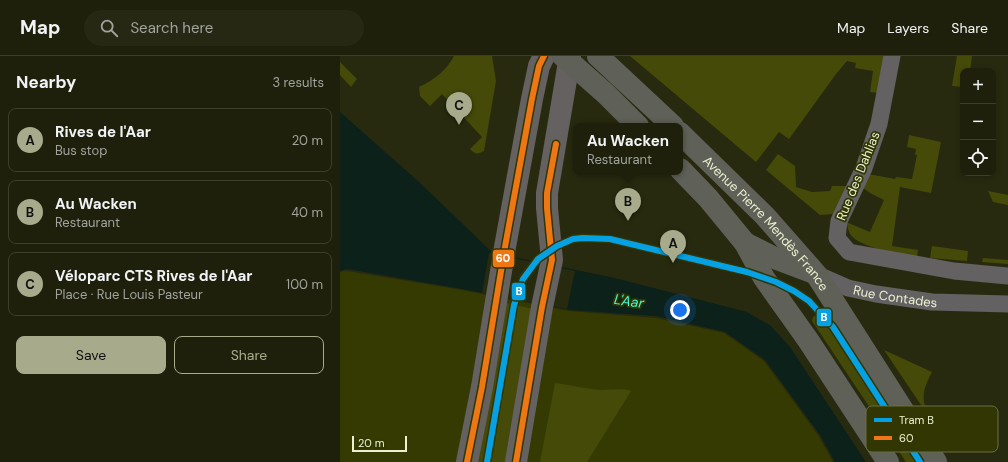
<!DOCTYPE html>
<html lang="en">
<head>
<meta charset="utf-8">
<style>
  body { margin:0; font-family:"DM Sans",sans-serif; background:#262814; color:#f1f3f6 }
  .controls { position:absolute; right:12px; top:12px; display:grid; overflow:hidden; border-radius:8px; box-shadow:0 2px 6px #0003 }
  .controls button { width:36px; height:36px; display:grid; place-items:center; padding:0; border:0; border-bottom:1px solid #3c3e2c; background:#1e200b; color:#f1f3f6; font:20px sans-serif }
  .scale { position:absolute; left:12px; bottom:10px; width:55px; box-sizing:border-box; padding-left:4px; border:2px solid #ebf1d0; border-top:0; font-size:11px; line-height:14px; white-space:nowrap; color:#ebf1d0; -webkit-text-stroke:3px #313603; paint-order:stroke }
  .you { position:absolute; left:340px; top:254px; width:14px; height:14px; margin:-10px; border:3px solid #fff; border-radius:50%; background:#1a73e8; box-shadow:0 0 0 6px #1a73e833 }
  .badge { display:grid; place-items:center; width:26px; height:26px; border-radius:50%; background:#a7ab8c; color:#111; font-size:13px; font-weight:700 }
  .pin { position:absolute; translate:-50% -33px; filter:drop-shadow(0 1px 2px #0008) }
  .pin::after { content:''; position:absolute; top:21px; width:14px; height:12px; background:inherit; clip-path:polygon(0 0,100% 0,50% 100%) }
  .popup { position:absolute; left:233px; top:67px; width:110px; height:52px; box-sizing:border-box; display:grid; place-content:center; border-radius:8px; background:#1e200b; filter:drop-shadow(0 1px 3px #0005); font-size:13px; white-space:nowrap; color:#a1a39d }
  .popup b { font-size:15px; color:#f1f3f6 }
  .popup::after { content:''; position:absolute; left:50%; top:100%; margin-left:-8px; border:8px solid transparent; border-top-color:#1e200b }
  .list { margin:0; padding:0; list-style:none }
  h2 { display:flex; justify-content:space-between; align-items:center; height:52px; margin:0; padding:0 16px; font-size:17px }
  h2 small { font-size:13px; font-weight:400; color:#a1a39d }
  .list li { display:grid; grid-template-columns:26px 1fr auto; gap:12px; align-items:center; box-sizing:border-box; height:64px; margin:0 8px 8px; padding:0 8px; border:1px solid #3c3e2c; border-radius:8px }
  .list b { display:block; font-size:15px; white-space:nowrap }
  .list p { margin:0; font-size:13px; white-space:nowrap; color:#a1a39d }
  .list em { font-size:13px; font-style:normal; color:#a1a39d }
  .actions { display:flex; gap:8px; padding:12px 16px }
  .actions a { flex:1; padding:9px 0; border:1px solid #a7ab8c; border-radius:8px; text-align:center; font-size:14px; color:#a7ab8c }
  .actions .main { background:#a7ab8c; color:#111 }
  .icon { flex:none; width:22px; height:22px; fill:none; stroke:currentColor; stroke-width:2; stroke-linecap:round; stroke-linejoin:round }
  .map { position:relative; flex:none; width:668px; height:406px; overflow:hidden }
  header { display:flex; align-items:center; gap:24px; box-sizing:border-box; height:56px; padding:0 20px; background:#1e200b; border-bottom:1px solid #3c3e2c }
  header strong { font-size:19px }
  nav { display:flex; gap:22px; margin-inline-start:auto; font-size:14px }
  .search { width:280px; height:36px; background:#262814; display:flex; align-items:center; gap:10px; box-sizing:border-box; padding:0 14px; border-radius:22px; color:#a1a39d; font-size:15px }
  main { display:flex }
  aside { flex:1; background:#1e200b }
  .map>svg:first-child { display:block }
</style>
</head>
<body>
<header>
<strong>Map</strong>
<div class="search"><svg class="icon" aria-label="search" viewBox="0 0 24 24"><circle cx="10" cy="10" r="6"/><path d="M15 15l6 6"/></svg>Search here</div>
<nav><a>Map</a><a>Layers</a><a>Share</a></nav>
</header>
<main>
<aside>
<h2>Nearby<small>3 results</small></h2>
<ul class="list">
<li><span class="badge">A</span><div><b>Rives de l'Aar</b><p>Bus stop</p></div><em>20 m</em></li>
<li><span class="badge">B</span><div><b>Au Wacken</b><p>Restaurant</p></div><em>40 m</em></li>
<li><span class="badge">C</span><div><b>Véloparc CTS Rives de l'Aar</b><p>Place · Rue Louis Pasteur</p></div><em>100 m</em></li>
</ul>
<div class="actions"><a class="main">Save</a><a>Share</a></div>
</aside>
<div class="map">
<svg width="668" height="406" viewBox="0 0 668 406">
  <rect width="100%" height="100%" fill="#282a0f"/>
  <polygon fill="#353a02" points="7,215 122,234 229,255 316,262 384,277 424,305 478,379 493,406 0,406 0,216"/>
  <g fill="#454a08">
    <path d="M114 0H152L156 25 144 95C137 99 135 98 130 93L142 81 102 38 90 50 80 40 79 31C94 24 106 15 114 0Z"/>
    <polygon points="290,0 544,0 538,37 530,36 533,15 515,12 516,7 507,5 496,18 449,83 439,76 416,106"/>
    <polygon points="617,0 632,0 630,15 623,15 623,31 612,30"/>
    <polygon points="0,6 17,23 11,31 0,19"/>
    <path d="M569 79 601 86 591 137 560 131 552 190 578 194 577 201H570C554 197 519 191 510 178 508 174 507 169 506 166L530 176 544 144 530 137 522 131 528 118 555 123 556 121 572 123 577 99H575L576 93 567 91Z"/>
    <polygon points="438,98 455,110 456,131 472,136 490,135 492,130 508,130 494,158 480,159 426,114"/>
    <polygon points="648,135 668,139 668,149 653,146"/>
    <polygon points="592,190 628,195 627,205 590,202"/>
    <polygon points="643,202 668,204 668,208 642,206"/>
    <polygon points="163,246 193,253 167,406 136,406"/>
    <polygon points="476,259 480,261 491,276 576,406 566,406 472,265 473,261"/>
    <path d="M544 294 592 316C586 328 581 337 585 350L581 349Z"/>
    <path d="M215 327C230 329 246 333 262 334 272 334 281 332 291 335L247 406H200Z"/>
  </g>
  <polygon fill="#0c2119" points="0,56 78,125 153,197 275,222 407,256 431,270 450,291 526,406 495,406 480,379 425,304 385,276 316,260 230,254 122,233 7,213 0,215"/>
  <polygon fill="#282a0f" points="149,197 235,215 227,253 142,237"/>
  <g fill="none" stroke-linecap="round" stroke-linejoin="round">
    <g stroke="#636161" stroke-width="17">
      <polyline points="552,0 539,68 524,112 499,165 497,182 509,196 614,215 668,220"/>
      <path id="s1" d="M476 218 508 232 536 238 592 246 668 248"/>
    </g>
    <g stroke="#646160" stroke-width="22">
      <polyline points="127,406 142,331 165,191 192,43 199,10 204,0"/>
      <polyline points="176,406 202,251 212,204 207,152 207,137 230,0"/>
    </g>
    <g stroke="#5f6057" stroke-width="22">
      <polyline points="223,0 266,38 298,70"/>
      <polyline points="258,0 333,70"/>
      <path id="s2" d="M340 77 425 160 476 218 596 406"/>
      <polyline points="340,113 368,142 405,187 424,222 468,284 548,406"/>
      <polyline points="405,187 437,203 474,217"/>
    </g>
    <g stroke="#313603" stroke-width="9">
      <g id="bus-1">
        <polyline points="127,406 142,331 165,191 192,43 199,10 204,0"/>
        <polyline points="176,406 202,251 212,204 207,152 207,137 216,88"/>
      </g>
    </g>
    <use href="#bus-1" stroke="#ee7713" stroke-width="6"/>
    <g stroke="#313603" stroke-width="9">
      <polyline id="tram-1" points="147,406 174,249 183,223 198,203 217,190 233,183 243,182 270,183 407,216 436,226 454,235 469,245 493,271 580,406"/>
    </g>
    <use href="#tram-1" stroke="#06a1e2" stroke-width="6"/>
  </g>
  <g text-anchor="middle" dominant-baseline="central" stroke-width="3.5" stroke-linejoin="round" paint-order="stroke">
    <g font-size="13" fill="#ebf1d0" stroke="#313603">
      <text transform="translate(518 120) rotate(-68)">Rue des Dahlias</text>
      <text stroke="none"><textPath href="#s2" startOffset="125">Avenue Pierre Mendès France</textPath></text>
      <text stroke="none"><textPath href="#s1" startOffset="83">Rue Contades</textPath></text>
    </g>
    <g font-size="14" font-style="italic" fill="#45f8d2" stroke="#313603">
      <text transform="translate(289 245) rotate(8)">L'Aar</text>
    </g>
  </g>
  <rect x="526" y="350" width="132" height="46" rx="6" fill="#313603" stroke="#696e40" stroke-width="1"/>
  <rect x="534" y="362" width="18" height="4" fill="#06a1e2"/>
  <rect x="534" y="380" width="18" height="4" fill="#ee7713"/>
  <g font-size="11" fill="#ebf1d0">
    <text x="559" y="368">Tram B</text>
    <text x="559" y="386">60</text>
  </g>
  <g stroke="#313603" stroke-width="1.5">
    <rect x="152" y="193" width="23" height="19" rx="4" fill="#ee7713"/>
    <rect x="171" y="226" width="15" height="19" rx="4" fill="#06a1e2"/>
    <rect x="476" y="252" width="16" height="19" rx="4" fill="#06a1e2"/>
  </g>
  <g font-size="11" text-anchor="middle" font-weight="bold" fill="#fff">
    <text x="163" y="206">60</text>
    <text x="179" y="239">B</text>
    <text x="484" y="265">B</text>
  </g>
</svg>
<div class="controls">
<button>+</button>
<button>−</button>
<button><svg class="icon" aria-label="locate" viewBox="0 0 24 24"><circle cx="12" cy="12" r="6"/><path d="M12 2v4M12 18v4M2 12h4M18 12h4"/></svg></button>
</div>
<div class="scale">20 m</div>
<div class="you"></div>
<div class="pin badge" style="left:333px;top:207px">A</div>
<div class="pin badge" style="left:288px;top:165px">B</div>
<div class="popup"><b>Au Wacken</b>Restaurant</div>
<div class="pin badge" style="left:119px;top:69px">C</div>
</div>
</main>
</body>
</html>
